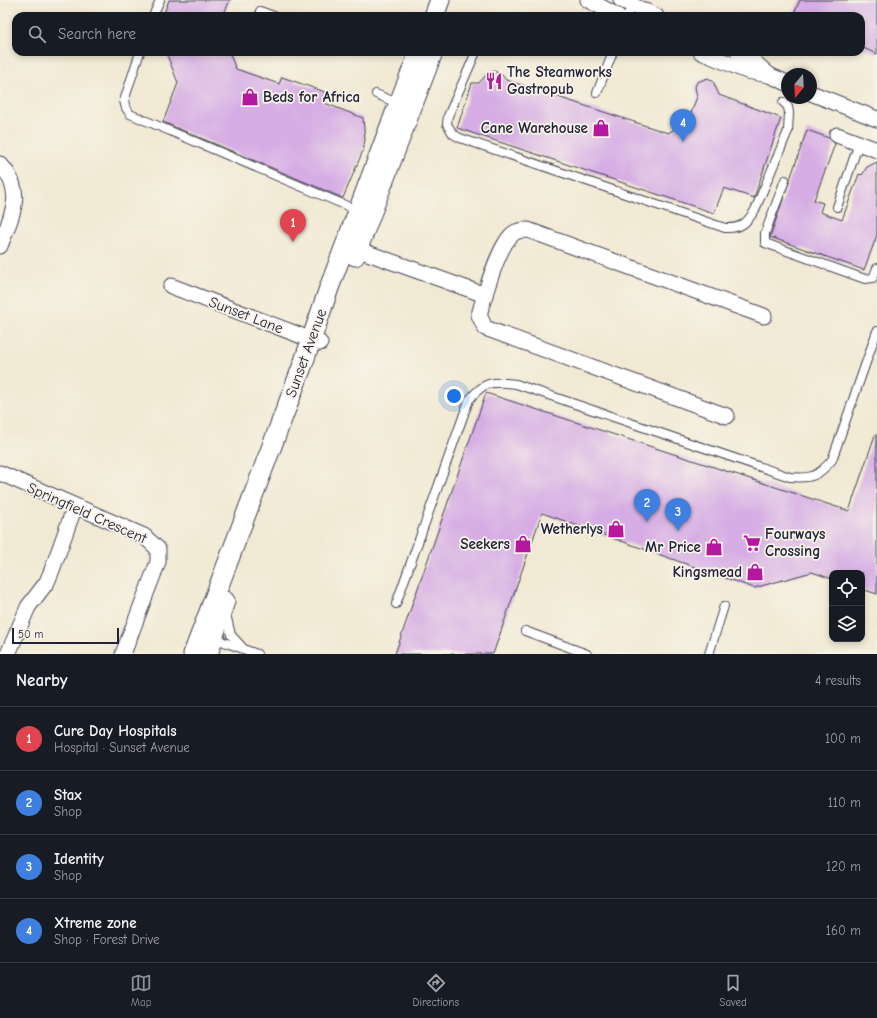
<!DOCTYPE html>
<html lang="en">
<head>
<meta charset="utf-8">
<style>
  body { margin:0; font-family:"Comic Neue",sans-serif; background:#20242c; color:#f1f3f6 }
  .controls { position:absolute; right:12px; bottom:12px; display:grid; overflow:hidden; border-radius:8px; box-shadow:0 2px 6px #0003 }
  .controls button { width:36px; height:36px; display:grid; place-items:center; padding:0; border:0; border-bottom:1px solid #363941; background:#171b24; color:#f1f3f6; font:20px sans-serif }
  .compass { position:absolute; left:781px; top:68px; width:36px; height:36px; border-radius:50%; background:#171b24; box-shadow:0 2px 6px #0003; rotate:198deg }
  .scale { position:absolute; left:12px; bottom:10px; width:107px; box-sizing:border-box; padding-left:4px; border:2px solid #22223b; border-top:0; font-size:11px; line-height:14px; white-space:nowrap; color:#22223b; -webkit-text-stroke:3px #f7f3e8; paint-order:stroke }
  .you { position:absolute; left:454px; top:396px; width:14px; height:14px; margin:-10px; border:3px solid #fff; border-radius:50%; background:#1a73e8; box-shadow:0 0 0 6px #1a73e833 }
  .badge { display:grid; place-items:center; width:26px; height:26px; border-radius:50%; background:#8c9099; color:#fff; font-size:13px; font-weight:700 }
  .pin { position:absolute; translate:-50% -33px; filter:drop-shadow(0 1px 2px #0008) }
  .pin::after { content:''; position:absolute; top:21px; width:14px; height:12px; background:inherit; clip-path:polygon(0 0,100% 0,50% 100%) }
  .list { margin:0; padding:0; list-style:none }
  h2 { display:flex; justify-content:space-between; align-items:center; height:52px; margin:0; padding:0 16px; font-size:17px }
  h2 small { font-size:13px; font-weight:400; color:#9ea1a6 }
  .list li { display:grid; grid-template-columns:26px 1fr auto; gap:12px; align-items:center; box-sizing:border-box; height:64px; padding:0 16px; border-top:1px solid #363941 }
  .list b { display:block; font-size:15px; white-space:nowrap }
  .list p { margin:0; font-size:13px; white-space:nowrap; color:#9ea1a6 }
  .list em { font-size:13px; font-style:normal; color:#9ea1a6 }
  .icon { flex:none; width:22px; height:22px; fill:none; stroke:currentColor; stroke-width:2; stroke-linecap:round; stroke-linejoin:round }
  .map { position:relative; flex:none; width:877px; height:654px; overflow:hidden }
  .search { position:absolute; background:#171b24; box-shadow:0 2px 6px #0003; left:12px; right:12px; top:12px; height:44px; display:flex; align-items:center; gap:10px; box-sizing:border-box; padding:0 14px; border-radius:12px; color:#9ea1a6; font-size:15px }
  .sheet { height:308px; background:#171b24 }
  nav { display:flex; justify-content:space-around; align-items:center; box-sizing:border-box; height:56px; border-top:1px solid #363941; background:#171b24; font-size:11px; color:#9ea1a6 }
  nav a { display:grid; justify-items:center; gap:2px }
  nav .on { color:#8c9099 }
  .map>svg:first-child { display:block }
</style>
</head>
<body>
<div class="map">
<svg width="877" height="654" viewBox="0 0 877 654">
  <rect width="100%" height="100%" fill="#f7f3e8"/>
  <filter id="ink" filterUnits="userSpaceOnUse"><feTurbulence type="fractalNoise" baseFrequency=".025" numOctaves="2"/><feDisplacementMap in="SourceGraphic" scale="8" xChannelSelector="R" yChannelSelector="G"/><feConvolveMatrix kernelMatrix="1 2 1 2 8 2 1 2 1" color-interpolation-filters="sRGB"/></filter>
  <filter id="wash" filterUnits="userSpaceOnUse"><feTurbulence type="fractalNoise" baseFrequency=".012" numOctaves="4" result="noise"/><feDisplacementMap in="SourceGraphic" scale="16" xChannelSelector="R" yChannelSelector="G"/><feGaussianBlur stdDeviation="0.9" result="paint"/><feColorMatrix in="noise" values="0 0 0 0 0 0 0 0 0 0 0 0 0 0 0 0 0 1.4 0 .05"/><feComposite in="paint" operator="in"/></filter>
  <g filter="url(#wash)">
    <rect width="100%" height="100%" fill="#f1e9d3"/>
    <g id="blocks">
      <g fill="#d6ade4">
        <polygon points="169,0 230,0 223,16 163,16"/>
        <polygon points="800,0 877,0 877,54 861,47 861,16 793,16"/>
        <polygon points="166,52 229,52 236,69 279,84 282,77 325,92 322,102 363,118 365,140 362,153 343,198 163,122 178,83"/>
        <polygon points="494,71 502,75 506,80 668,133 688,121 697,97 695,87 697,82 708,78 713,81 719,95 781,118 754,198 724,188 714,213 457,128 472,83 479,83 486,75"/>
        <polygon points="807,130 829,138 835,144 814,200 823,203 820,212 842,220 859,174 862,175 867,167 877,162 877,235 864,270 770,237"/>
        <polygon points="486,393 849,511 875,435 877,436 877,594 862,589 862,573 832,573 832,579 812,572 754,588 542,513 493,654 395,654"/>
      </g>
    </g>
  </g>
  <g filter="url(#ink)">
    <use href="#blocks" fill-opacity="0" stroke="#414052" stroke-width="1"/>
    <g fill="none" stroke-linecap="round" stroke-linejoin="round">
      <g stroke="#414052" stroke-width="10">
        <g id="service">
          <polyline points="260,11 274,16"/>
          <polyline points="153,16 160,0"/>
          <polyline points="627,16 632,5"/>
          <polyline points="140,52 124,101 126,108 130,114 359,211"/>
          <path d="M476 52 448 116 447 124 453 134 460 138 725 228C740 229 747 223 755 210L788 131 789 113 788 107 783 102"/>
          <polyline points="597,93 613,52"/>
          <polyline points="376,94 399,104"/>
          <polyline points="785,180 765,233 765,243 865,279 873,278 877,268"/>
          <polyline points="837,207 859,143"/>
          <path d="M396 604 469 400C484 381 492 381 516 384L790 477C812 479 818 476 832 460L877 331"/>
          <polyline points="226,614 231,635 243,648"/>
          <polyline points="525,631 587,654"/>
          <polyline points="213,638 257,654"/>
          <polyline points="709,654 724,606"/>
        </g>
      </g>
      <g stroke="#414052" stroke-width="17">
        <g id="minor">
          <polyline points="588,0 618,16"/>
          <polyline points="621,0 656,16"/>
          <polyline points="701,52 747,71 769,75 787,83"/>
          <polyline points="738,52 751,59 769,75"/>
          <polyline points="811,93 877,119"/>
          <polyline points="837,135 877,150"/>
          <path d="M0 164C26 192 12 214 0 246"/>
          <polyline points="348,246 485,295"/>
          <polyline points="171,286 320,343"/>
          <path d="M727 416 485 328 479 315C484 297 499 243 514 233 518 230 523 230 528 230L764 316"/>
          <polyline points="0,473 144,536 158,549 158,562 123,654"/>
          <polyline points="8,654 28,607 47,582 52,570 75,506"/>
        </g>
      </g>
      <g stroke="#414052" stroke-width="21">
        <g id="tertiary">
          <polyline points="434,16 440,0"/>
          <polyline points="355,256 433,52"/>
          <polyline points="193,654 303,364 329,288 390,126 419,52"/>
          <polyline points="208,654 225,601"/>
        </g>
      </g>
      <use href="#service" stroke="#fff" stroke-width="8"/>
      <use href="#minor" stroke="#fff" stroke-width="15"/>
      <use href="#tertiary" stroke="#fff" stroke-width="19"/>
    </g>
  </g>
  <defs>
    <g id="restaurant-bare" transform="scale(1.38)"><path d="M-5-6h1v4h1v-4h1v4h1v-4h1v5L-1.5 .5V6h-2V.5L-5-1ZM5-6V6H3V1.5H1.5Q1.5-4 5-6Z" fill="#b5179e" stroke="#f7f3e8" stroke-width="2.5" paint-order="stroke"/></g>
    <g id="shop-bare" transform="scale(1.38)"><path d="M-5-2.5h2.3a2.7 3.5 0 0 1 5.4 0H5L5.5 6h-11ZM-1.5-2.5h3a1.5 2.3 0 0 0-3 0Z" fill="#b5179e" stroke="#f7f3e8" stroke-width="2.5" paint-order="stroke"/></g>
    <g id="supermarket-bare" transform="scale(1.38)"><path d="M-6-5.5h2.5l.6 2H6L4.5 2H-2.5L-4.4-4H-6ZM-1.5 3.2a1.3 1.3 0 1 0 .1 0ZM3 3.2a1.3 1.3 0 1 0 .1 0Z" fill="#b5179e" stroke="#f7f3e8" stroke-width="2.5" paint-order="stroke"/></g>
  </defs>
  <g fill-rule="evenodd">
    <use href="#restaurant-bare" x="494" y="81"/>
    <use href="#shop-bare" x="250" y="97"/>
    <use href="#shop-bare" x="601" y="128"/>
    <use href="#shop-bare" x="616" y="529"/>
    <use href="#supermarket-bare" x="752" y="543"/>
    <use href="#shop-bare" x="523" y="544"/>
    <use href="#shop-bare" x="714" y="547"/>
    <use href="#shop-bare" x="755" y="572"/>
  </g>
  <g text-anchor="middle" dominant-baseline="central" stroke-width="3.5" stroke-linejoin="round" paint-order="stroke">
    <g font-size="15" font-weight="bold" fill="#22223b" stroke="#f7f3e8" text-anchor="end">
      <text x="507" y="72" text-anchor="start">The Steamworks<tspan x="507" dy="17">Gastropub</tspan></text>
      <text x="263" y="97" text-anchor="start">Beds for Africa</text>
      <text x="588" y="128">Cane Warehouse</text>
      <text x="603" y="529">Wetherlys</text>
      <text x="765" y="534" text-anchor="start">Fourways<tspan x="765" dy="17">Crossing</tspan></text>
      <text x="510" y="544">Seekers</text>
      <text x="701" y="547">Mr Price</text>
      <text x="742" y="572">Kingsmead</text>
    </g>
    <g font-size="15" fill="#22223b" stroke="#f7f3e8">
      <text transform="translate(246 315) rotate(21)">Sunset Lane</text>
      <text transform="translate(306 353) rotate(-70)">Sunset Avenue</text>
      <text transform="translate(87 513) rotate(24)">Springfield Crescent</text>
    </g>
  </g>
</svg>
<div class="controls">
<button><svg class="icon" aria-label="locate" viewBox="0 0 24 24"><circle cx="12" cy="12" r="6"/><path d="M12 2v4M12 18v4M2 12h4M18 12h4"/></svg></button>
<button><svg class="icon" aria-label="layers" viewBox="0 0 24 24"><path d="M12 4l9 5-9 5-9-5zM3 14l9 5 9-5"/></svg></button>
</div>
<svg class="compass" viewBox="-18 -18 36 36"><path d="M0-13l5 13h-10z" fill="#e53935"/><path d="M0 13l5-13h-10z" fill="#9ea1a6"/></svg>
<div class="scale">50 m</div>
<div class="you"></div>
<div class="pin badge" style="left:293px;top:242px;background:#e0444e">1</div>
<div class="pin badge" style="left:647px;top:522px;background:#3f7fe0">2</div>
<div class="pin badge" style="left:678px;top:531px;background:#3f7fe0">3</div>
<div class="pin badge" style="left:683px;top:142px;background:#3f7fe0">4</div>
<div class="search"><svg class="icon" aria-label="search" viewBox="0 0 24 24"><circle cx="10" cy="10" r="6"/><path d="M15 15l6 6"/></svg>Search here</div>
</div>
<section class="sheet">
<h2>Nearby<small>4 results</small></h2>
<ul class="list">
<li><span class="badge" style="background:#e0444e">1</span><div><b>Cure Day Hospitals</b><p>Hospital · Sunset Avenue</p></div><em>100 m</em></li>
<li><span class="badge" style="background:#3f7fe0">2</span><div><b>Stax</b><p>Shop</p></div><em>110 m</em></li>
<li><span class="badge" style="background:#3f7fe0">3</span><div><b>Identity</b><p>Shop</p></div><em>120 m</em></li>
<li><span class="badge" style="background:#3f7fe0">4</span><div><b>Xtreme zone</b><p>Shop · Forest Drive</p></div><em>160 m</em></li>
</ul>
</section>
<nav>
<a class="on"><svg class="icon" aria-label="map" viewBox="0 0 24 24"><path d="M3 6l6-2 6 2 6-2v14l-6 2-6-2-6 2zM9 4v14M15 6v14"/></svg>Map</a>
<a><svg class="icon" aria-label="directions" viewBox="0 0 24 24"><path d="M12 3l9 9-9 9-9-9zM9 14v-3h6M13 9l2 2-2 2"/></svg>Directions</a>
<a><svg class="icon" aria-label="saved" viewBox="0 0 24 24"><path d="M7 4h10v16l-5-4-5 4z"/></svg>Saved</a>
</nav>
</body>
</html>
